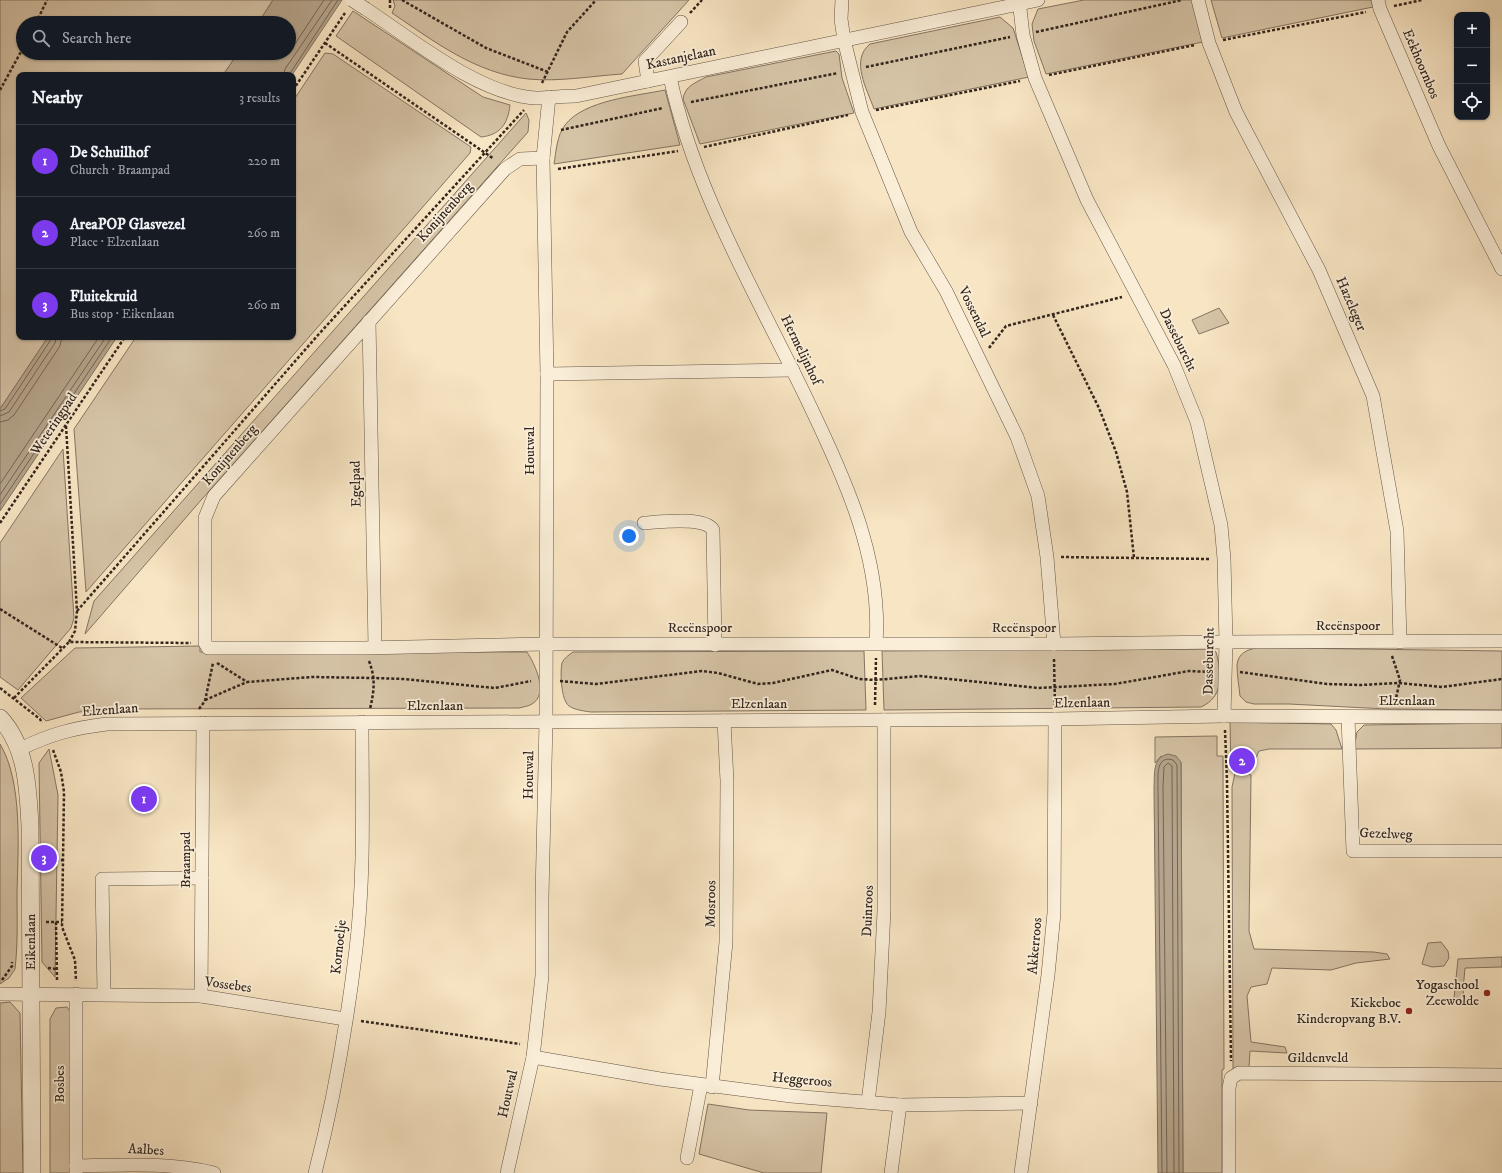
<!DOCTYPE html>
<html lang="en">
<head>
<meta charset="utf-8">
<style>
  body { margin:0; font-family:"IM FELL DW Pica",serif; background:#242831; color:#f1f3f6 }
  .controls { position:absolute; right:12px; top:12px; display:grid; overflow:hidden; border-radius:8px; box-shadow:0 1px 3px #0004 }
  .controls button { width:36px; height:36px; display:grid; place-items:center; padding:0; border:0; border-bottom:1px solid #363941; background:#171b24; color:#f1f3f6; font:20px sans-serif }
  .you { position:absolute; left:629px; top:536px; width:14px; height:14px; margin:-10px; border:3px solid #fff; border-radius:50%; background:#1a73e8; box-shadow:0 0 0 6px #1a73e833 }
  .badge { display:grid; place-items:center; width:26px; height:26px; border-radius:50%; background:#7c3aed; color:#fff; font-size:13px; font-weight:700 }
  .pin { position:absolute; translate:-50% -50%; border:2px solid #fff; box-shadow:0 1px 4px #0006 }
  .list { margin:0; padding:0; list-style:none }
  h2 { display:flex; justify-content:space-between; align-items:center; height:52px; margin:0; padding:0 16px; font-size:17px }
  h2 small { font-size:13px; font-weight:400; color:#9ea1a6 }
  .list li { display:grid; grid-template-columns:26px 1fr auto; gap:12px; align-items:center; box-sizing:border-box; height:72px; padding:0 16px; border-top:1px solid #363941 }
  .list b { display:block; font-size:15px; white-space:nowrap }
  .list p { margin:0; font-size:13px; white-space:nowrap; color:#9ea1a6 }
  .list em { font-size:13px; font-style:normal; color:#9ea1a6 }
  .icon { flex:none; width:22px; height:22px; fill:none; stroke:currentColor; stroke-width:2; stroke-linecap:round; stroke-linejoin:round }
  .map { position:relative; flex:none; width:1502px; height:1173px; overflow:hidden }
  .search { position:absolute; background:#171b24; box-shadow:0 1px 3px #0004; left:16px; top:16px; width:280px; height:44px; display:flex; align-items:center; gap:10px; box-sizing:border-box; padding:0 14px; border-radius:22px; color:#9ea1a6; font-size:15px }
  .panel { position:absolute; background:#171b24; box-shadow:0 1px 3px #0004; left:16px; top:72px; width:280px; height:268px; border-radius:8px }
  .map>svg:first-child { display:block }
</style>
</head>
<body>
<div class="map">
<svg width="1502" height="1173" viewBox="0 0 1502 1173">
  <rect width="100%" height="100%" fill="#f8e5c3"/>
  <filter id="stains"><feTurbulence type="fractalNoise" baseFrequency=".005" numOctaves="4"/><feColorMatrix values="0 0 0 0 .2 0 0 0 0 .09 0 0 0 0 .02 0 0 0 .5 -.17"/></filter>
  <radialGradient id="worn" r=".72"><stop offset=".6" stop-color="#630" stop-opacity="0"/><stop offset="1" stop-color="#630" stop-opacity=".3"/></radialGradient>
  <g fill="#d6c4a7" stroke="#847462">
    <polygon points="0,0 273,0 258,23 23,23 23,53 238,53 223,75 19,75 19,337 48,337 0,409"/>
    <path d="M393 0H689L622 74C592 76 559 82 528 79 475 73 435 42 392 13L395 6Z"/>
    <polygon points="1084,0 1192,0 1203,42 1046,74 1034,41 1032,24 1038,9"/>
    <polygon points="1211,0 1371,0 1373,7 1222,38"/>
    <path d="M353 11 483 97 510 105C508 124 500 135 481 137L336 36Z"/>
    <path d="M1000 17 1013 28 1029 77 874 109C867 89 850 60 870 44Z"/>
    <path d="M836 51 839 54 842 78 854 113 700 144 683 99C685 86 695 83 706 77Z"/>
    <polygon points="325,53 333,54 471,147 470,153 86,592 74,429 136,337 293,337 293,101"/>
    <path d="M665 90 680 145 554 164C556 152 557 135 565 125 584 100 636 96 665 90Z"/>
    <polygon points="526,113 529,120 528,132 202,499 85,634 94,601"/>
    <polygon points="1219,308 1229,323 1199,334 1192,320"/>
    <polygon points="63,449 74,618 71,628 18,690 0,677 0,543"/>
    <path d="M200 646V652H527C535 664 549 694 532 704 529 706 523 707 519 708L108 709 79 712 46 721 21 698 75 648Z"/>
    <path d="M1289 648 1502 651V710L1387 709 1289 704H1254L1246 702 1240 696C1239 686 1237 675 1237 665 1239 642 1273 648 1289 648Z"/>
    <path d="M1211 649 1216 652C1222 673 1224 697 1201 707L884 710 882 651Z"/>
    <path d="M864 651 866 710 591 712C584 711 575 710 569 706 561 700 560 673 562 663 564 658 569 655 573 652Z"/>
    <polygon points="1230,722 1331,724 1336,730 1342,749 1269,749 1259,751 1249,774 1251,775 1249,931 1254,949 1374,952 1387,954 1390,959 1356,963 1331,970 1272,968 1267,984 1251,987 1247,996 1251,1042 1285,1047 1287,1053 1250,1051 1249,1067 1233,1069 1232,787 1235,773 1231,771"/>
    <polygon points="1502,723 1502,748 1354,749 1357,732 1364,725"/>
    <polygon points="1217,736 1217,756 1223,756 1224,1069 1222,1070 1222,1173 1183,1173 1181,763 1161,756 1155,763 1155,737"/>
    <path d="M0 744C23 782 18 849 17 893 17 918 18 944 15 969L9 978 0 984Z"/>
    <polygon points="49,749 58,795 55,977 42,962 39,763"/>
    <polygon points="1441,942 1448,951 1449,958 1444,966 1432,967 1422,964 1428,943"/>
    <polygon points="1502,957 1502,967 1465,968 1463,990 1465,1005 1454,998 1458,959"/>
    <polygon points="10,1002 20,1013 23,1173 0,1173 0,1003"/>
    <polygon points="67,1007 72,1015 72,1173 50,1173 50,1019 56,1008"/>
    <polygon points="708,1104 749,1110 827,1113 821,1173 764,1173 699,1154"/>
  </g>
  <g fill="#b5a48b" stroke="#81715f">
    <polygon points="273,0 342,0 292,75 223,75 238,53 289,53 289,23 258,23"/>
    <polygon points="48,337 117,337 0,511 0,409"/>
    <path d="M1168 754 1176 756 1181 762 1183 1173H1158L1154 787C1155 773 1152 758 1168 754Z"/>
  </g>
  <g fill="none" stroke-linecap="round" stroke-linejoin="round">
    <g stroke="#746454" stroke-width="1">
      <polyline points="289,53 324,0"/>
      <polyline points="284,75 285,69 332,0"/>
      <polyline points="289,75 338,0"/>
      <polyline points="0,411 5,409 50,341 51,337"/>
      <polyline points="0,416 9,412 55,343 56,337"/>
      <polyline points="0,422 8,420 14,415 60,346 62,337"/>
      <polyline points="0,484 99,337"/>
      <polyline points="0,495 106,337"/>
      <polyline points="0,504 112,337"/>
      <path d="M1162 1173 1158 787C1158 775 1156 755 1173 760L1177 765 1179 1173"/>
      <polyline points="1167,1173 1163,787 1164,767 1168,763 1172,766 1174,1173"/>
    </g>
    <g stroke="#645546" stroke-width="14">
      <g id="minor">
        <polyline points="842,0 841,19 844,40 862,112 911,232 946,291 1017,437 1038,496 1047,557 1054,644"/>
        <polyline points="1019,0 1023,35 1035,78 1087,200 1174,365 1197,422 1221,525 1224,559 1226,642 1224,716"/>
        <polyline points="1198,0 1209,43 1236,112 1319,270 1373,396 1397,531 1400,642"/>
        <polyline points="1378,0 1380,9 1439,146 1502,269"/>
        <path d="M366 9C413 40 480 95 536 98 549 98 563 96 576 96L1038 0"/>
        <path d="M670 77C695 194 760 300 811 408 846 481 882 560 876 643"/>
        <polyline points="648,81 645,61 681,22"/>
        <polyline points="543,158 520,159 505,169 214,496 205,518 205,643 208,648 364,648 545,644 1054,644 1226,642 1502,641"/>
        <polyline points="369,321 375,647"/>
        <polyline points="547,374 793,370"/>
        <path d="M644 523C660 522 704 516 713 530L715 645"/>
        <polyline points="1348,717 1353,851 1502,851"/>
        <path d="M20 749C51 734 73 728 107 724L1055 719 1224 716 1502 717"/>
        <polyline points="0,994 201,996 345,1019"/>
        <polyline points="104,994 102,879 202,878"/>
        <polyline points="201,996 203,723"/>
        <polyline points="533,1057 660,1079 791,1096 900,1105 1031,1103"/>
        <polyline points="712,1087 726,942 727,781 724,721"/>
        <polyline points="868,1102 879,1012 884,911 884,720"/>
        <polyline points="687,1158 701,1085"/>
        <path d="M76 1166C121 1165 170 1162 214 1173"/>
        <polyline points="76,1173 76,994"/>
        <path d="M315 1173C334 1100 347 1024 356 949 365 874 362 797 362 722"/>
        <polyline points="507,1173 533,1057 542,976 542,897 546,722 547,374 543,158 549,97"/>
        <polyline points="891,1173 900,1105"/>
        <polyline points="1021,1173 1048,975 1054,913 1055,719"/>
        <polyline points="1229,1173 1229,1088 1231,1078 1239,1073 1502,1075"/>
      </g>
    </g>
    <g stroke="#645546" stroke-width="18">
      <path id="tertiary" d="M0 718C27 747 28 789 30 826L32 1173"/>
    </g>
    <g stroke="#32251d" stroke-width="2.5" stroke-dasharray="3 2" stroke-linecap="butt">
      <polyline points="390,0 390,9"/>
      <polyline points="402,0 486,48 548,72"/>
      <polyline points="1394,6 1422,0"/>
      <polyline points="690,13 702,0"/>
      <polyline points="36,23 47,0"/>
      <polyline points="1036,32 1182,0"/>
      <polyline points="1223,40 1366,12"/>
      <polyline points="325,43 494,159"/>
      <polyline points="866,67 1010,37"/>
      <polyline points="1049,75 1195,45"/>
      <polyline points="542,83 567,32 596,0"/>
      <polyline points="0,90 23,48"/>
      <polyline points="293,90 345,13"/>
      <polyline points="691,102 838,73"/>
      <polyline points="876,110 1020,81"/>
      <polyline points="561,130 663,108"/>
      <polyline points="704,147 848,115"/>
      <polyline points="558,169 678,151"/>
      <polyline points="1053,315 1099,408 1116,452 1127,492 1134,558"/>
      <polyline points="989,348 1006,326 1122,297"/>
      <polyline points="66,426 77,611 75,631 69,642"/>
      <polyline points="0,523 125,337"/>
      <polyline points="1061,557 1210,559"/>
      <polyline points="0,609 62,648"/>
      <polyline points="77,611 318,335 524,110"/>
      <polyline points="1392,656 1400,680 1395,703"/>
      <polyline points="1054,659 1055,706"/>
      <path d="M369 661C376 679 374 691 370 709"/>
      <polyline points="217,663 247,682 312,677 374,678 403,679 495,688 531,681"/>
      <polyline points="1240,672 1327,684 1360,685 1399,683 1442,687 1502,679"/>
      <polyline points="560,681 596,684 702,671 718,673 758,684 773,683 832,670 859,679 875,680 920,676 1038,688 1115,684 1189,671 1211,672"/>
      <polyline points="0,688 40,719 42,723"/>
      <polyline points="14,698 69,642 191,643"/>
      <polyline points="205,700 247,682"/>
      <polyline points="875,705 876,658"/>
      <polyline points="199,709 205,701 213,663"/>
      <polyline points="1225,730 1227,781 1231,1061"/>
      <polyline points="53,750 61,772 64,792 62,927 75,960 76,981"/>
      <polyline points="46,862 63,860"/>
      <polyline points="46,922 62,922"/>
      <polyline points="56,922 57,980"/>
      <polyline points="48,968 57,969"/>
      <polyline points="2,980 12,966 12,962"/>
      <polyline points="361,1021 520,1044"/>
    </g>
    <use href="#minor" stroke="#faeed8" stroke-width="13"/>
    <use href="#tertiary" stroke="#faeed8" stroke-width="17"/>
    <g stroke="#645546" stroke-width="14" stroke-linecap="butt">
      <polyline id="minor-bridge" points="352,0 366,9"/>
    </g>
    <use href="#minor-bridge" stroke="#faeed8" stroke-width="13"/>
  </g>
  <g fill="#8f2418" stroke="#faeed8" stroke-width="1.5">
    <circle cx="1487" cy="993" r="4"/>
    <circle cx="1409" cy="1011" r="4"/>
  </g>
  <g text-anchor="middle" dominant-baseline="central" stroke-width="3.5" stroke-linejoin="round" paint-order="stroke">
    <g font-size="14" fill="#32251d" stroke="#faeed8">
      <text transform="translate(681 58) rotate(-12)">Kastanjelaan</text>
      <text transform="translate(1421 64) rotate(67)">Eekhoornbos</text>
      <text transform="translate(445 212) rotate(-48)">Konijnenberg</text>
      <text transform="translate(1351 304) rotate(67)">Hazeleger</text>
      <text transform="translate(974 312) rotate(64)">Vossendal</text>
      <text transform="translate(1178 340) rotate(64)">Dasseburcht</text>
      <text transform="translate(801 350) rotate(64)">Hermelijnhof</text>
      <text transform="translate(54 424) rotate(-56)">Weteringpad</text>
      <text transform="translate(530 451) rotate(-90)">Houtwal</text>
      <text transform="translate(230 455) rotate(-49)">Konijnenberg</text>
      <text transform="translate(356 484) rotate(-91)">Egelpad</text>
      <text x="1348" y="626">Reeënspoor</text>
      <text x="700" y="628">Reeënspoor</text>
      <text x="1024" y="628">Reeënspoor</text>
      <text transform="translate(1209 661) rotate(-89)">Dasseburcht</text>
      <text x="1407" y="701">Elzenlaan</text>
      <text transform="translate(1082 703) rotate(-1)">Elzenlaan</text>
      <text x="759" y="704">Elzenlaan</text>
      <text x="435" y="706">Elzenlaan</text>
      <text transform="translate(110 710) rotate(-4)">Elzenlaan</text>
      <text transform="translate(529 775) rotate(-89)">Houtwal</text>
      <text transform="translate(1386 834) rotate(2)">Gezelweg</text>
      <text transform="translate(186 860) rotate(-90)">Braampad</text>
      <text transform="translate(711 904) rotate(-89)">Mosroos</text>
      <text transform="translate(868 911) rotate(-88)">Duinroos</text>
      <text transform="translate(31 942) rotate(-90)">Eikenlaan</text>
      <text transform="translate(1035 946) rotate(-85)">Akkerroos</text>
      <text transform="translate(339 947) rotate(-84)">Kornoelje</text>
      <text transform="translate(228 985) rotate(8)">Vossebes</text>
      <text x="1318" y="1058">Gildenveld</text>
      <text transform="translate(802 1080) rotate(5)">Heggeroos</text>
      <text transform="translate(60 1084) rotate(-90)">Bosbes</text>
      <text transform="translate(508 1094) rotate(-77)">Houtwal</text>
      <text transform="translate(146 1150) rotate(3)">Aalbes</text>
    </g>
    <g font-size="14" fill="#32251d" stroke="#faeed8" text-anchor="end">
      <text x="1479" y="985">Yogaschool<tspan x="1479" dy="16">Zeewolde</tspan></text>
      <text x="1401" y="1003">Kiekeboe<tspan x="1401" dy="16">Kinderopvang B.V.</tspan></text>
    </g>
  </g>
  <rect width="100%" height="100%" filter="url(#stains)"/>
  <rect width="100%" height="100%" fill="url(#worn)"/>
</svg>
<div class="controls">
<button>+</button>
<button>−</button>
<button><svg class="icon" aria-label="locate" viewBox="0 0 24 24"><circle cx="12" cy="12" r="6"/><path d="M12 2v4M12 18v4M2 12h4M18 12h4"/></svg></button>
</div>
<div class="you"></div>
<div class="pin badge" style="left:144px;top:799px">1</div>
<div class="pin badge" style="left:1242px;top:761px">2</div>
<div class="pin badge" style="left:44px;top:858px">3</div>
<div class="search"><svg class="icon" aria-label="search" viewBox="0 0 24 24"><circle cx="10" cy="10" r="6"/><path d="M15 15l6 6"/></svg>Search here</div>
<section class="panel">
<h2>Nearby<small>3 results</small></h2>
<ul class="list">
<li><span class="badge">1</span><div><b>De Schuilhof</b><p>Church · Braampad</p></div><em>220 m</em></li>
<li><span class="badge">2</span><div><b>AreaPOP Glasvezel</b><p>Place · Elzenlaan</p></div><em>260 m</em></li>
<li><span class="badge">3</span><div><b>Fluitekruid</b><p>Bus stop · Eikenlaan</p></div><em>260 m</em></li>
</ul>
</section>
</div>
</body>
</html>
